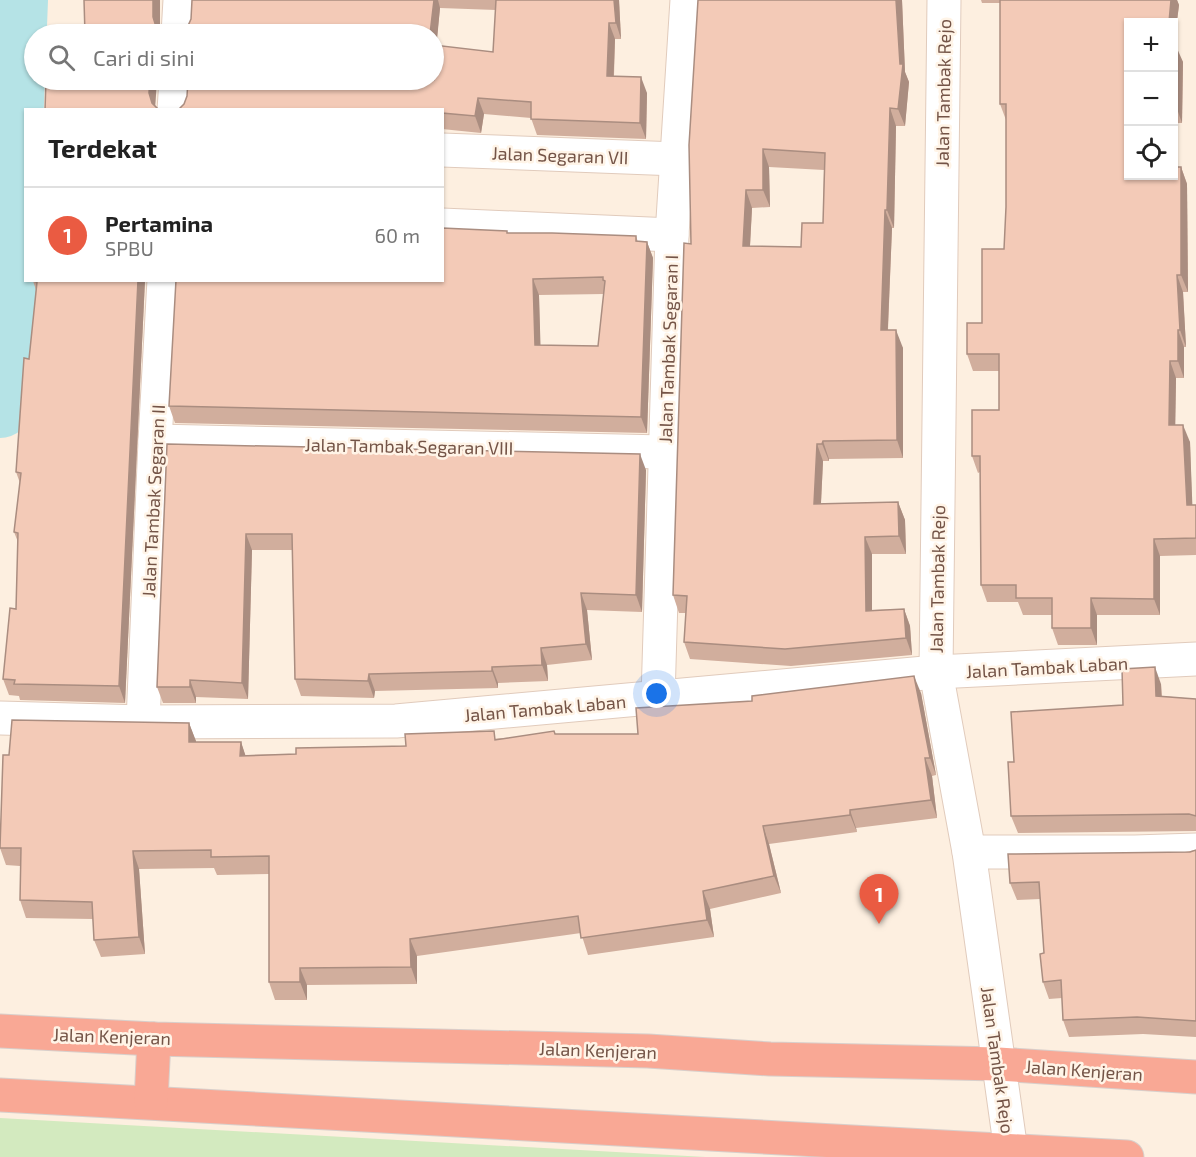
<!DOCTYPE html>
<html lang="id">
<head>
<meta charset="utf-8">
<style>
  body { margin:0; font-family:"Exo 2",sans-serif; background:#f6f6f6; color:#222 }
  .controls { position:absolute; right:18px; top:18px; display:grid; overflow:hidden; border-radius:0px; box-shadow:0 2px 4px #0004 }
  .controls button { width:54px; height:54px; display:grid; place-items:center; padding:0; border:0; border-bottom:2px solid #e0e0e0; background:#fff; color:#222; font:30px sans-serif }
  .you { position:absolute; left:657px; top:694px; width:21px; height:21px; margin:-15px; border:4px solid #fff; border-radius:50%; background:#1a73e8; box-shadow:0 0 0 9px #1a73e833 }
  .badge { display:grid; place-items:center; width:39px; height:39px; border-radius:50%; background:#ea5b42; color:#fff; font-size:20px; font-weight:700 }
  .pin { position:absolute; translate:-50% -50px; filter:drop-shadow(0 2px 3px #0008) }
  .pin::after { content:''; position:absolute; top:32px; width:21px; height:18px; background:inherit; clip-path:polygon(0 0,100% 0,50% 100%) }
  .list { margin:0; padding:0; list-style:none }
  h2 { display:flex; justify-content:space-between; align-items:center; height:78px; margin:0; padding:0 24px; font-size:26px }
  h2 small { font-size:20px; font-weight:400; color:#767676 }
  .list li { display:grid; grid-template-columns:39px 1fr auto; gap:18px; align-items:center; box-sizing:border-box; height:96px; padding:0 24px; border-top:2px solid #e0e0e0 }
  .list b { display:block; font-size:22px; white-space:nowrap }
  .list p { margin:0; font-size:20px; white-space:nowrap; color:#767676 }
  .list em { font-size:20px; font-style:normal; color:#767676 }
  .icon { flex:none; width:33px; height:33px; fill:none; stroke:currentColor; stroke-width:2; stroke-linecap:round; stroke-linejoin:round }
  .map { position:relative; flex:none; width:1196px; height:1157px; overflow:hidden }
  .search { position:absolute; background:#fff; box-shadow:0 2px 4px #0004; left:24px; top:24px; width:420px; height:66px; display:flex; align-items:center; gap:15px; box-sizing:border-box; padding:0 21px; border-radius:33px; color:#767676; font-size:22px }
  .panel { position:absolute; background:#fff; box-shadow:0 2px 4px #0004; left:24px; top:108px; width:420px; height:174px; border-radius:0px }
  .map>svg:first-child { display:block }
</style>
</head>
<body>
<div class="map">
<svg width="1196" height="1157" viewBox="0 0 1196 1157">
  <rect width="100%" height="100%" fill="#fdefe0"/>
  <polygon fill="#d3eabf" points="0,1118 706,1157 0,1157"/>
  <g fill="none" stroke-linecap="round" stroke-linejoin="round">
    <polyline stroke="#b5e3e6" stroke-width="64" points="0,406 16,0"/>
    <g stroke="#e1cbbc" stroke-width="35">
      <g id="minor">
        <polyline points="944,0 936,672 969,852 1011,1151"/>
        <polyline points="178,34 180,0"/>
        <polyline points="174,110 176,80"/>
        <polyline points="442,150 677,159"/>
        <polyline points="442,225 672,235"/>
        <polyline points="155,441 664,452"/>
        <polyline points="658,698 672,235 687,0"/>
        <polyline points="0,718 143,722 396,721 936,672 1196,659"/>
        <polyline points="143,722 155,441 164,280"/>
        <polyline points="969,852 1135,852 1196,850"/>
      </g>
    </g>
    <g stroke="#d8cfcb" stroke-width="35">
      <g id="highway">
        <polyline points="0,1031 154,1039 648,1051 770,1059 998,1064 1196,1077"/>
        <polyline points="0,1095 1127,1157"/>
        <polyline points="151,1102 154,1039"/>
      </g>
    </g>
    <use href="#minor" stroke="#fff" stroke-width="33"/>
    <use href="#highway" stroke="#f9a895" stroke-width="33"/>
  </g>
  <g fill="#d1ae9d" fill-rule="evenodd">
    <path d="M192 0H619L621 39H615L614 76 647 93 646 139 537 135 531 118 484 114 481 133 442 129V110L184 104 187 96 434 80 187 28 191 19ZM440 8 496 10 493 52 436 46Z"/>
    <path d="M698 0H902L905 72 909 82 905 126H896L894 228H892L888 330 903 348V458L829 459V461H823L821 504 898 502 905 520 906 554H872V610L904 609 910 626 912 655 791 666 690 659 684 642 686 613H679L673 595 691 244ZM769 167 824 170 823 223 801 247 750 246 752 208 770 207Z"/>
    <path d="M981 0H1177L1179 5 1174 46 1183 62 1182 123H1175L1176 167H1181L1187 184 1188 292H1183L1186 347H1184V378H1176L1175 425 1190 442 1192 505H1196V555L1160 556V615H1097V645H1058L1052 628V615H1023L1018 602H987L981 585 980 472 978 473 972 456 999 410V371H973L967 354 982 323 1004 249 1006 207V120L1000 104V3H982ZM1128 22H1173V176Z"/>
    <path d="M508 233 636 236 638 242H647L653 258 647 433 175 423 169 406ZM604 294 598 346 540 345 539 295Z"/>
    <polygon points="145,280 125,703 20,700 19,696 9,695 3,679 16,609 18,542 14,532 20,483 16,472 29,359 36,290 33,281"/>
    <polygon points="167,444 646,470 642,612 587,610 592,660 547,665 548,681 498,683 498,688 375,691 374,698 301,696 295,679 292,550 252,550 248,699 196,697 196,703 163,703 157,687"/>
    <polygon points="1161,684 1162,696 1196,699 1196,831 1018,833 1011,816 1014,762"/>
    <polygon points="921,693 936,775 932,776 937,818 856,828 857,832 769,844 781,893 710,909 714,937 588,955 581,933 417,956 417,984 307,985 307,1000 275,1000 269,982 269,874 217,875 214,868 139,869 145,954 101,957 94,940 93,919 26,918 20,900 20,866 6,865 0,848 9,755 189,723 196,742 241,742 245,755 296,754 556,734 638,734"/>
    <polygon points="1196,850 1196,1037 1143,1034 1069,1037 1063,1020 1062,998 1049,999 1043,982 1044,953 1040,899 1017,900 1010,883"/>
  </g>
  <g fill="#aa8d80">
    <polygon points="153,0 160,0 160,34 156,27 153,17"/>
    <polygon points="434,0 438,0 440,8 435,61 434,58 434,34 430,34"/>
    <polygon points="614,0 619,0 621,39 616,23"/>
    <polygon points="896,0 902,0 905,72 909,82 905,126 898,109 900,64"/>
    <polygon points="1171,0 1177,0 1179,5 1173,52 1173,22 1169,22"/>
    <polygon points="609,23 615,39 613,92 607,76"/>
    <polygon points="1176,46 1183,62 1182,123 1176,106"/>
    <polygon points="641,77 647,93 646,139 640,123"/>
    <polygon points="150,80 157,80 155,110 152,103 149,93"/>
    <polygon points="478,98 484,114 481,133 475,116"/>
    <polygon points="890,108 896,126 894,228 887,210"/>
    <polygon points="1173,117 1175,123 1176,184 1173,176"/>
    <polygon points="763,149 769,167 770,207 763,190"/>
    <polygon points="1181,167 1187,184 1188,292 1181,275"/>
    <polygon points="746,190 752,208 749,264 743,246"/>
    <polygon points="885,210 892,228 887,348 881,330"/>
    <polygon points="647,242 653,258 647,433 641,417"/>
    <polygon points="1177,275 1183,292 1186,347 1180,330"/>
    <polygon points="533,279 539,295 541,361 535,345"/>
    <polygon points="138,280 145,280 125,703 119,686"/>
    <polygon points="896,330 903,348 903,458 897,440"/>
    <polygon points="1178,330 1184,347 1184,378 1178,361"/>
    <polygon points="1170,361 1176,378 1175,442 1169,425"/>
    <polygon points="1183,425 1190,442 1193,522 1187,505"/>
    <polygon points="823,441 829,459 829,461 822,444"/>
    <polygon points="817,444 823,461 820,522 814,504"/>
    <polygon points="640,454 646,470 642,612 636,595"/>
    <polygon points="898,502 905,520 906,554 899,536"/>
    <polygon points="246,534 252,550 248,699 242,683"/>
    <polygon points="865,537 872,554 872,628 866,611"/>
    <polygon points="1154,539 1160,556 1160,615 1154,599"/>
    <polygon points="581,593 587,610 592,660 586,644"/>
    <polygon points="1091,598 1097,615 1097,645 1091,628"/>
    <polygon points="904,609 910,626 912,655 906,638"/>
    <polygon points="541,648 547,665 548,681 542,665"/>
    <polygon points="492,667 498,683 498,688 492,671"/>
    <polygon points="1155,667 1161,684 1162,713 1156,696"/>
    <polygon points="369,674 375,691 374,698 368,681"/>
    <polygon points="914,676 921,693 936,775 930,758"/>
    <polygon points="190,680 196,697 196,703 190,687"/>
    <polygon points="189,723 196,741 195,760 189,742"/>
    <polygon points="241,742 247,760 240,756"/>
    <polygon points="925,758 932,776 937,818 931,800"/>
    <polygon points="850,810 856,828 857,832 850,815"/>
    <polygon points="763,826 769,844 781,893 774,876"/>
    <polygon points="133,851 139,869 145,954 139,937"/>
    <polygon points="703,891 710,909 714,937 707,920"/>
    <polygon points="410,939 417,956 417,984 411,967"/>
    <polygon points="300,968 307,985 307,1000 300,982"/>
  </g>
  <g fill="#f3cab7" stroke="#aa8d80" stroke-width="1.5" fill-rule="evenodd">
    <polygon points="84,0 153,0 153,17 156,27 162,34 165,34 85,34"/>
    <polygon points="192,0 434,0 430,34 180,34 187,28 191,19"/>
    <polygon points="496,0 614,0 616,23 609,23 607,76 641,77 640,123 531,119 531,102 478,98 475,116 442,113 442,110 178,110 184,104 187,96 188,80 434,80 434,45 493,52"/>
    <path d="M698 0H896L900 64H903L898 109 890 108 887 210H885L881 330H896L897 440 823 441 822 444H817L814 504 898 502 899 536 865 537 866 611 904 609 906 638 785 649 684 642 687 596 673 595 684 243 691 244 689 145ZM763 149 825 153 823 223H802L801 247 743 246 746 190H763Z"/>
    <polygon points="1000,0 1171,0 1169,22 1128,22 1128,176 1173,176 1173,167 1181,167 1181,275 1177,275 1180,330 1178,330 1178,361 1170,361 1169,425 1183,425 1187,505 1196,505 1196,538 1154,539 1154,599 1091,598 1091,628 1052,628 1052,598 1016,598 1016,585 981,585 980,456 972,456 972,410 999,410 999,354 967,354 967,323 982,323 982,249 1004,249 1006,207 1006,104 1000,104"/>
    <rect x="1173" y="46" width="3" height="60"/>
    <polygon points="46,80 150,80 149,93 152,103 159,110 45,110"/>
    <path d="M442 228 507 231V233H552L636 236V241L647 242 641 417 169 406 176 280H442ZM603 277V280L605 281 598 346 535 345 533 279Z"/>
    <polygon points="33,280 138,280 119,686 14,684 15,680 3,679 10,608 16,609 18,533 14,532 21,473 16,472 24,358 29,359 37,282 33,281"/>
    <polygon points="167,444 640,454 636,595 581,593 586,644 541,648 542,665 492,667 492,671 369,674 368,681 295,679 292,534 246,534 242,683 190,680 190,687 157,687"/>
    <polygon points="1155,667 1156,696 1196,699 1196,816 1189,814 1011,816 1008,762 1014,762 1011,712 1123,705 1122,669"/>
    <polygon points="914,676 930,758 925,758 931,800 850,810 850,815 763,826 774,876 703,891 707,920 581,938 578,916 410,939 411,967 300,968 300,982 269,982 269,856 211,857 211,850 133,851 139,937 94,940 92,902 20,900 21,848 0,848 3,755 9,755 12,720 189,723 189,742 241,742 240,756 296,754 296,748 406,746 405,734 494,731 495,740 554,731 555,734 638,734 636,708 752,701 752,696"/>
    <polygon points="1196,850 1196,1021 1137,1017 1063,1020 1061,980 1043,982 1040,954 1044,953 1039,882 1010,883 1008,854 1190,852"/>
  </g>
  <g text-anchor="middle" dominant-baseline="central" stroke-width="5" stroke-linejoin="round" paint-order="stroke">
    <g font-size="18" fill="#745447" stroke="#fff4e7">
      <text transform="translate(943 93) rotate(-89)">Jalan Tambak Rejo</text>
      <text transform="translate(560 155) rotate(2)">Jalan Segaran VII</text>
      <text transform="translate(668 349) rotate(-88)">Jalan Tambak Segaran I</text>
      <text transform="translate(409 446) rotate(1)">Jalan Tambak Segaran VIII</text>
      <text transform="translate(153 501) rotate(-87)">Jalan Tambak Segaran II</text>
      <text transform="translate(937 579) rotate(-89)">Jalan Tambak Rejo</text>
      <text transform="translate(1047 667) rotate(-3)">Jalan Tambak Laban</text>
      <text transform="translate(545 708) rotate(-5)">Jalan Tambak Laban</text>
      <text transform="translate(112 1036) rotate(2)">Jalan Kenjeran</text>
      <text transform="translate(598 1050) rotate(2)">Jalan Kenjeran</text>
      <text transform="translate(998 1060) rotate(82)">Jalan Tambak Rejo</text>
      <text transform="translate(1084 1070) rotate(4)">Jalan Kenjeran</text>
    </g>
  </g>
</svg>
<div class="controls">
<button>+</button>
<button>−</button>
<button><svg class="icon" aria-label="locate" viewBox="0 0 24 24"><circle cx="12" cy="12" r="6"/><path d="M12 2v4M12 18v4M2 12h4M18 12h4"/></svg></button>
</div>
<div class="you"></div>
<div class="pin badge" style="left:879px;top:924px">1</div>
<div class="search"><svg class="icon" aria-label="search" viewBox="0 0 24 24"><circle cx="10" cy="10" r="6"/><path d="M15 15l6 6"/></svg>Cari di sini</div>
<section class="panel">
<h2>Terdekat<small></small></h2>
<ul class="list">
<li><span class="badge">1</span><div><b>Pertamina</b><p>SPBU</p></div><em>60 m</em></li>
</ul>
</section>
</div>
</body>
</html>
